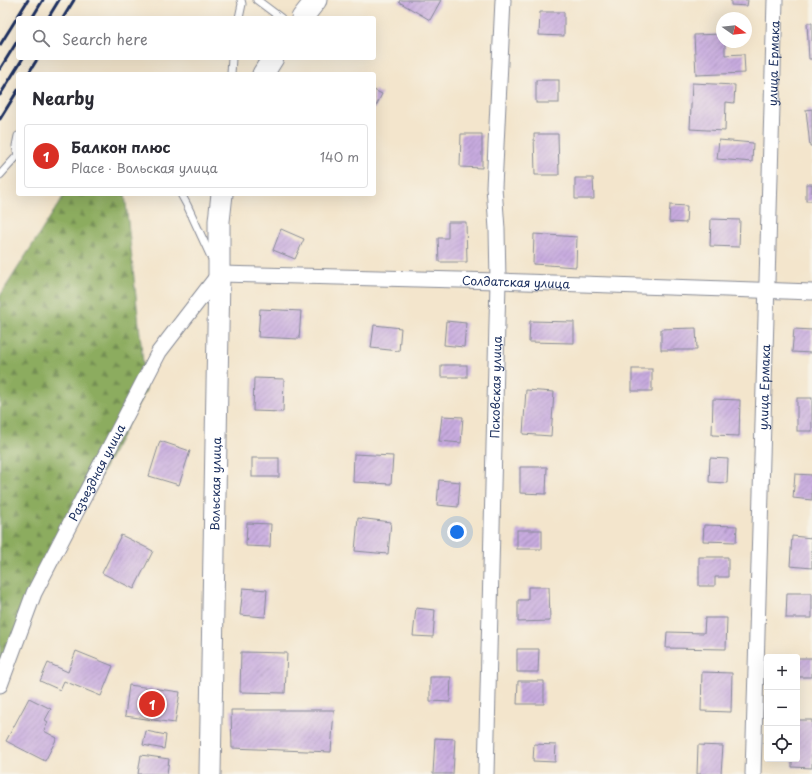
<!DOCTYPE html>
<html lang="en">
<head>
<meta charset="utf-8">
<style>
  body { margin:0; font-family:"Playpen Sans",sans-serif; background:#f2f2f3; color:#2b2b33 }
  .controls { position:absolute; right:12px; bottom:12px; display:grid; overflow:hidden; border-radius:4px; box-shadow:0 4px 16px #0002 }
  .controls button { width:36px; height:36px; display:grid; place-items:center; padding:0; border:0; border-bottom:1px solid #e1e1e2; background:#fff; color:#2b2b33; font:20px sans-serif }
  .compass { position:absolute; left:716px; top:12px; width:36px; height:36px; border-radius:50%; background:#fff; box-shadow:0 4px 16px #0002; rotate:104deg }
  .you { position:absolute; left:457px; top:532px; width:14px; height:14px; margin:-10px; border:3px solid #fff; border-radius:50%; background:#1a73e8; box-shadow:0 0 0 6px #1a73e833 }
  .badge { display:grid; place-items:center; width:26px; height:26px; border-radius:50%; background:#d93025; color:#fff; font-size:13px; font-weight:700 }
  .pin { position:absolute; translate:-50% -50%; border:2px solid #fff; box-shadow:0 1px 4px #0006 }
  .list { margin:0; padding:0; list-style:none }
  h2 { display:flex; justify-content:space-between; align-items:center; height:52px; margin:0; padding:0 16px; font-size:17px }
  h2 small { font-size:13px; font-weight:400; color:#7c7c81 }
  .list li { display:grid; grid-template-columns:26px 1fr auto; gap:12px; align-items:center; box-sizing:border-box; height:64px; margin:0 8px 8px; padding:0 8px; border:1px solid #e1e1e2; border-radius:4px }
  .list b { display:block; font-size:15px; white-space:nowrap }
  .list p { margin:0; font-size:13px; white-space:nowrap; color:#7c7c81 }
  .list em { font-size:13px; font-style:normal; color:#7c7c81 }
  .icon { flex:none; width:22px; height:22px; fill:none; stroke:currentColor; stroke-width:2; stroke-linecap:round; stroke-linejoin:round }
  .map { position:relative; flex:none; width:812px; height:774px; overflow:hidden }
  .search { position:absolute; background:#fff; box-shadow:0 4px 16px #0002; left:16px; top:16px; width:360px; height:44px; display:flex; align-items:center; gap:10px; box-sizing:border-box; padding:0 14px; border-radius:4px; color:#7c7c81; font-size:15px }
  .panel { position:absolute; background:#fff; box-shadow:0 4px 16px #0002; left:16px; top:72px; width:360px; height:124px; border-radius:4px }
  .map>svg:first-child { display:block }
</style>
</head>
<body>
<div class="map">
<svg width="812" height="774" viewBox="0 0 812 774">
  <defs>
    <pattern id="forest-firs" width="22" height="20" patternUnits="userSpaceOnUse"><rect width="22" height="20" fill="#8cac5f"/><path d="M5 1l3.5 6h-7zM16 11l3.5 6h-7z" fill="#728c52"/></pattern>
    <pattern id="building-hatch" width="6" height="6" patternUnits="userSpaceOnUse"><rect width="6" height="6" fill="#c8abdf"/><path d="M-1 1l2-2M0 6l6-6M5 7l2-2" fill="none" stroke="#a28cb8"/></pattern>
  </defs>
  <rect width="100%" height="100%" fill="#f7f3e8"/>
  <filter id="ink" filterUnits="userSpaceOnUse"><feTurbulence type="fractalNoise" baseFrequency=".025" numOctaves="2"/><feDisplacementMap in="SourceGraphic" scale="8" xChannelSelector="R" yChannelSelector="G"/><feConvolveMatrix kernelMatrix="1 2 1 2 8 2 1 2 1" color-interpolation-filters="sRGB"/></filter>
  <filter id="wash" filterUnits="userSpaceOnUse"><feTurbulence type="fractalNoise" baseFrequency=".012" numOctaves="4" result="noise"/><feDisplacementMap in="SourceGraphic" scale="16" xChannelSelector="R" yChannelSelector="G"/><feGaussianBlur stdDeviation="0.9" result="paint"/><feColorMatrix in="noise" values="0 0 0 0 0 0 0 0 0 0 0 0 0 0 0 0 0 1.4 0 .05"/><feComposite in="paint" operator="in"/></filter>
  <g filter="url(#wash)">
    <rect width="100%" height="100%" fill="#f3e5cc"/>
    <polygon fill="url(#forest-firs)" stroke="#546e5e" points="67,194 125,194 146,390 0,665 0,296 63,197"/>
    <g id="blocks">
      <g fill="url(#building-hatch)">
        <polygon points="400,0 441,0 430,20 399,2"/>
        <polygon points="731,0 748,0 747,6 731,5"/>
        <polygon points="540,12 564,12 564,36 539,35"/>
        <polygon points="807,23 812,23 812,59 809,59"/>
        <polygon points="722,34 722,42 725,42 725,55 744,54 745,73 696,75 694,35"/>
        <rect x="536" y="80" width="23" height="23"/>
        <polygon points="692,83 735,85 734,103 726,102 725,131 690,129"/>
        <polygon points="374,90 382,94 374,110"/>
        <polygon points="812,109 812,146 810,146 806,110"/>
        <polygon points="461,134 482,134 482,168 460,167"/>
        <polygon points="534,134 558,134 559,175 535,175"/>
        <polygon points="719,140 753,143 752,162 717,159"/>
        <polygon points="575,178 593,178 594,199 575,199"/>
        <rect x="806" y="184" width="6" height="17"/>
        <polygon points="670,205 687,206 686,223 669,222"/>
        <polygon points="711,219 740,220 739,247 710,246"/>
        <polygon points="448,222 466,222 467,262 439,262 438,238 448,238"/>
        <polygon points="281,229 304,239 295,259 273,250"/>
        <polygon points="534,234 577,237 576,267 533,264"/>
        <polygon points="260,309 301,311 299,339 258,337"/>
        <polygon points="446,321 466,323 464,347 444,345"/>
        <polygon points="530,321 574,322 574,343 529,342"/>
        <polygon points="374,325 401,328 399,351 371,348"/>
        <polygon points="696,328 697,350 661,350 661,329"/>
        <polygon points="794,329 812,330 812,353 792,352"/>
        <rect x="441" y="365" width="26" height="12"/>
        <rect x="632" y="369" width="20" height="22"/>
        <polygon points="254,378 284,379 283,412 253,411"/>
        <polygon points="526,390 554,392 551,436 523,434"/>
        <rect x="797" y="398" width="15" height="33"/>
        <polygon points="713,399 740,400 739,436 712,435"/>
        <polygon points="442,416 463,417 461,443 439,441"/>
        <polygon points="160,441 190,451 179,485 149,476"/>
        <polygon points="354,454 393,456 391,484 353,482"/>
        <rect x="252" y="458" width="27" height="19"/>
        <polygon points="710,458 728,459 727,483 709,482"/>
        <polygon points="520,467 547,467 546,494 520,493"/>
        <polygon points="795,474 812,475 812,500 793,498"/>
        <polygon points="439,480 460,482 458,507 437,505"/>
        <polygon points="358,518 391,522 388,554 355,551"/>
        <polygon points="247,523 271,524 270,547 246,546"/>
        <polygon points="704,525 737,526 736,542 703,541"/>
        <rect x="517" y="530" width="25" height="19"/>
        <polygon points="121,535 153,551 134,589 102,573"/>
        <polygon points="792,536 812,538 812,568 790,566"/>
        <polygon points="699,557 728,557 728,577 715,577 715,586 699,586"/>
        <polygon points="528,587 549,587 550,621 518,622 518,600 528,600"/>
        <polygon points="243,588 267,590 265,617 240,615"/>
        <polygon points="787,593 812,593 812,618 786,618"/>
        <polygon points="416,608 435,610 433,637 413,636"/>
        <polygon points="705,618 727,618 726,649 666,648 667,632 704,633"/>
        <polygon points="517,649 539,649 538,672 517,672"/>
        <polygon points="76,651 113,666 101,696 64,681 60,690 40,681 48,663 68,672"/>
        <polygon points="241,652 287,653 285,693 240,692"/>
        <rect x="797" y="658" width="15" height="19"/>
        <polygon points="702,672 732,673 731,712 701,711"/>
        <polygon points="430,677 451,677 450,702 430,701"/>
        <polygon points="518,681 544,681 544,704 517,704"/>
        <polygon points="129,685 180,692 175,723 125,716"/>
        <polygon points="29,698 51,709 45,720 48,722 44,731 57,738 45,761 6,741"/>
        <polygon points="231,710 334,710 331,752 232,748"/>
        <polygon points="797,720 812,720 812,768 792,767 792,759 797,759"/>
        <polygon points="146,731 166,735 164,749 143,745"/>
        <polygon points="435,738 455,739 453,774 433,774"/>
        <polygon points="534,744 556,745 555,762 533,761"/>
        <polygon points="698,745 723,746 721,774 697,774"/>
        <polygon points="141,755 169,759 167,774 138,774"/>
      </g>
    </g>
  </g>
  <g filter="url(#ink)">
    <use href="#blocks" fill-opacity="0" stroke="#878a95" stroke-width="1"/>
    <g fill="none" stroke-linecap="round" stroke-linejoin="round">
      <g stroke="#878a95" stroke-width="9">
        <g id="lane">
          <polyline points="257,0 281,18"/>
          <polyline points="239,18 242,4 241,0"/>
          <polyline points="231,74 232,58"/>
          <polyline points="18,136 16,146 18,155"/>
          <polyline points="0,175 18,155"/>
          <polyline points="181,194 187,205 212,259"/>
        </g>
      </g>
      <g stroke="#878a95" stroke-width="17">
        <g id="street">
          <path id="s1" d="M0 685 34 593 159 352 219 274 498 281 812 292"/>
          <path id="s2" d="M486 774 498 281 497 229 494 187 503 0"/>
          <path id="s3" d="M753 774 775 0"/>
        </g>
      </g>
      <g stroke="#878a95" stroke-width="23">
        <g id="secondary">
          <polyline points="302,18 316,0"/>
          <polyline points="263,74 273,58"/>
          <path id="s4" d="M210 774 219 274V221L222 194"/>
        </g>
      </g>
      <use href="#lane" stroke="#fff" stroke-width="7"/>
      <use href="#street" stroke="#fff" stroke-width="15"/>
      <use href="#secondary" stroke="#fff" stroke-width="21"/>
      <g stroke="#1b2f5e" stroke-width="3">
        <polyline points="32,18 43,0"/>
        <polyline points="48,18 59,0"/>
        <polyline points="63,18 74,0"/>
        <polyline points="0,45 28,0"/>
        <polyline points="0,69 18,40"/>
        <polyline points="28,74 38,58"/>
        <polyline points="0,95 23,58"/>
        <polyline points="0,119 18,90"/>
      </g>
    </g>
  </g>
  <g text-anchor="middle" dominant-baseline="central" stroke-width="4" stroke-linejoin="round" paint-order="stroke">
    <g font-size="12" fill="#1b2f5e" stroke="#f7f3e8">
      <text stroke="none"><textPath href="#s3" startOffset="711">улица Ермака</textPath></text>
      <text stroke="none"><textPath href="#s1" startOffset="765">Солдатская улица</textPath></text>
      <text stroke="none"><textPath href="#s2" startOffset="387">Псковская улица</textPath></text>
      <text stroke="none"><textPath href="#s3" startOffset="387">улица Ермака</textPath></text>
      <text stroke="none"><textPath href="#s1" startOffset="234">Разъездная улица</textPath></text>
      <text stroke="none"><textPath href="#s4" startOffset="290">Вольская улица</textPath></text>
    </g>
  </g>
</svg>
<div class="controls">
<button>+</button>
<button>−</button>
<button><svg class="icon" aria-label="locate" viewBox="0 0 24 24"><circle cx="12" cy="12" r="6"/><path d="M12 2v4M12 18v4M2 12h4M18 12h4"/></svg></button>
</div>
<svg class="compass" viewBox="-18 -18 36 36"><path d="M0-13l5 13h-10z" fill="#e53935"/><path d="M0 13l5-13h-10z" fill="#7c7c81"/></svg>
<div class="you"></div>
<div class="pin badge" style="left:152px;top:704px">1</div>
<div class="search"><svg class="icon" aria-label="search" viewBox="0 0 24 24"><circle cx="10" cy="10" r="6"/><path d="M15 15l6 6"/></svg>Search here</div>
<section class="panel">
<h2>Nearby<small></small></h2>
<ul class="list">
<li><span class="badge">1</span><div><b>Балкон плюс</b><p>Place · Вольская улица</p></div><em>140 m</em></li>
</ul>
</section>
</div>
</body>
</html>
